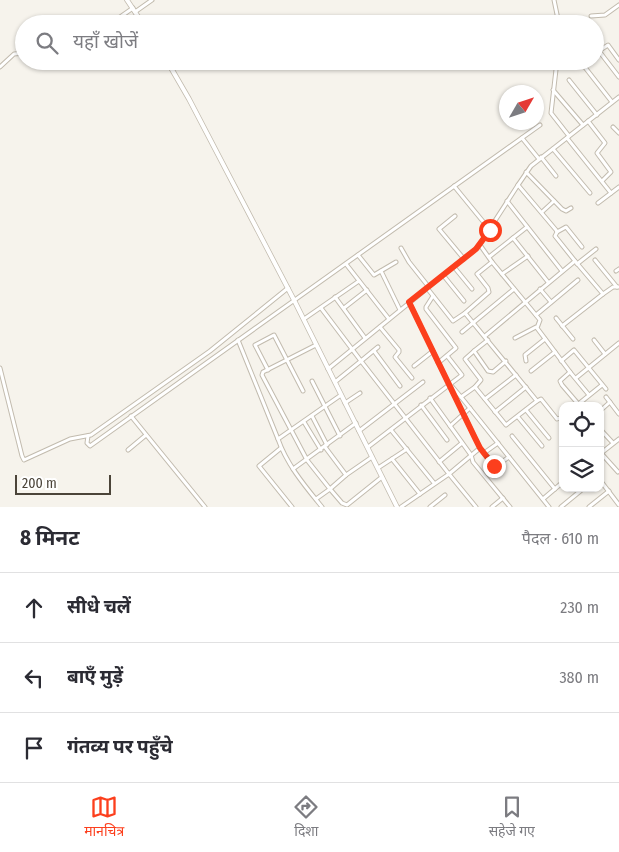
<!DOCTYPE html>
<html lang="hi">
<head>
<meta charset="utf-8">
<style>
  body { margin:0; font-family:"Fira Sans Condensed","Noto Sans Devanagari",sans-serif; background:#f2f2f3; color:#2b2b33 }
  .controls { position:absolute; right:15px; bottom:15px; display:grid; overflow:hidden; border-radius:10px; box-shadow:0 1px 4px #0004 }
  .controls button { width:45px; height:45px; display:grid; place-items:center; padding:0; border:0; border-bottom:1px solid #e1e1e2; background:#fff; color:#2b2b33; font:25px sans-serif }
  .compass { position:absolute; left:499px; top:85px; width:45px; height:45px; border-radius:50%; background:#fff; box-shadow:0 1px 4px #0004; rotate:51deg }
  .scale { position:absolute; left:15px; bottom:12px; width:96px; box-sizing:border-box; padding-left:5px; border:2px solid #4b4439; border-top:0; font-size:14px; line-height:18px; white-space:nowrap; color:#4b4439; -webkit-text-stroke:4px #fff; paint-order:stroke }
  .stop { position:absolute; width:15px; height:15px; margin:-11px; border:4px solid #fc3f1d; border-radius:50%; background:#fff }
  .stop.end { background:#fc3f1d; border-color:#fff; box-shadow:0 1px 5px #0008 }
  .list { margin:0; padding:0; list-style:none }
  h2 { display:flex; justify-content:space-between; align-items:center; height:65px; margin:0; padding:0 20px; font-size:21px }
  h2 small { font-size:16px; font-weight:400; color:#7c7c81 }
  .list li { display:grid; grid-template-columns:32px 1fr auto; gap:15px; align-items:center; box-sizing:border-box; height:70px; padding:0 20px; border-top:1px solid #e1e1e2 }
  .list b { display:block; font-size:19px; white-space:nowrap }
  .list em { font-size:16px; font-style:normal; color:#7c7c81 }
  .icon { flex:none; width:28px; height:28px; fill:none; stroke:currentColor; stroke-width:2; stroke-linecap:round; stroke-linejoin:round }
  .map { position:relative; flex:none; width:619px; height:507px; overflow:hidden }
  .search { position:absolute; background:#fff; box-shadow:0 1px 4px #0004; left:15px; right:15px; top:15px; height:55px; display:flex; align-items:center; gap:12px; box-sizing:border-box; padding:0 18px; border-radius:28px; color:#7c7c81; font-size:19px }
  .sheet { height:275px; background:#fff }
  nav { display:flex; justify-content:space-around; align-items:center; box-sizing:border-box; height:70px; border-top:1px solid #e1e1e2; background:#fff; font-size:14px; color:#7c7c81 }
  nav a { display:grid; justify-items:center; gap:2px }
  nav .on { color:#fc3f1d }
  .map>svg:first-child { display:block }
</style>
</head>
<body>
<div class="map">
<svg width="619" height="507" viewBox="0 0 619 507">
  <rect width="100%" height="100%" fill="#f6f3ec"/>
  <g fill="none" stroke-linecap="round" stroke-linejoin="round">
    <g stroke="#c2bbae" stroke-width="5">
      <g id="minor">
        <polyline points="554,0 559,24"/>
        <polyline points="135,12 152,0"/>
        <polyline points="591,16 605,15 619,5"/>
        <polyline points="110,24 133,8"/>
        <polyline points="619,60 608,45 599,51 619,77"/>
        <polyline points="47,61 51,63 57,61"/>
        <polyline points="557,61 551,113 569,136"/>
        <polyline points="580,61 612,102"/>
        <polyline points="0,67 14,54 24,53"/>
        <polyline points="569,80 597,115"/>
        <polyline points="553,90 583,125"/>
        <polyline points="588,121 605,143 597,153 611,172 602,181"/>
        <polyline points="613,127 619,133"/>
        <polyline points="522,138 539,159"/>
        <polyline points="567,138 611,193"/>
        <polyline points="553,149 590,193"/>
        <polyline points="541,157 556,176"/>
        <polyline points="526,172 562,209 566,211 571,208"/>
        <polyline points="454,186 490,230"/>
        <polyline points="507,201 562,271"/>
        <polyline points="598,203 619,187"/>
        <polyline points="542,212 554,201"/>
        <polyline points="455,216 439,229 464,259"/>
        <polyline points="527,227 513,238 548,282"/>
        <polyline points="557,232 566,227 582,247"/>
        <polyline points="480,245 492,262"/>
        <polyline points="401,248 409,262 428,286"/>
        <polyline points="358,255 374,275 396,262"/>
        <polyline points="489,257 513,238"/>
        <polyline points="595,260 617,287"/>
        <polyline points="575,261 603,294 613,287 619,287"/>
        <polyline points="346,264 389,319"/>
        <polyline points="577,264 596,249"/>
        <polyline points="454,267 472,289"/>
        <polyline points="381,271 400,310"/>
        <polyline points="616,271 619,269"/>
        <polyline points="502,274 528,256"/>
        <polyline points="443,275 464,301"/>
        <polyline points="427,288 453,321 465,313 537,401 506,425 475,387 461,397 450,384"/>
        <polyline points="540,289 551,302"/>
        <polyline points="433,296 426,307 426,309 456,348 438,363"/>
        <polyline points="335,297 365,338"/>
        <polyline points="321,308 361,361 378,347"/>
        <polyline points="344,308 367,290"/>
        <polyline points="465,313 489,292 488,288 477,274 492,262 540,320 537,328 570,372"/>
        <polyline points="536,315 578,280"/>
        <polyline points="556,318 573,339"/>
        <polyline points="304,319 359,281"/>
        <polyline points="562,326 603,294"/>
        <polyline points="380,327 399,350 399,352 395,357 412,378"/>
        <polyline points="462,332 514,289"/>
        <polyline points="485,336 575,261 555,236 557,232 556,230 518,185"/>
        <polyline points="515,338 536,327"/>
        <polyline points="238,340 278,439 341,395"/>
        <polyline points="488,340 474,351 488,371 493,372 506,361"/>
        <polyline points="594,340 605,354"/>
        <polyline points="316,345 263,372 262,375 307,460 330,489 346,475 325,447"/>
        <polyline points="374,351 400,386"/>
        <polyline points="474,351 465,359 481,380 475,387"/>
        <polyline points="526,361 525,355 545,339"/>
        <polyline points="561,361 574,350 606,389"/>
        <polyline points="414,366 433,351"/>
        <polyline points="0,368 22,456 24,460 70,439 91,435 210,351 288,288"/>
        <polyline points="328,369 478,247 518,185 531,166 619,97"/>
        <polyline points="268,370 255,345 274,335 303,391"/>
        <polyline points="531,371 555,352"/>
        <polyline points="576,378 619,343"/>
        <polyline points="312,381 340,436"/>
        <polyline points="335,382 361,361 449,474 480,448 409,302"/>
        <polyline points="461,397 549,507"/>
        <polyline points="606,397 619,414"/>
        <polyline points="430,398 471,455 473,462 510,507"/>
        <polyline points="485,399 516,375"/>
        <polyline points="537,401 541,399 557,419 563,417"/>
        <polyline points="345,403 360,393"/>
        <polyline points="421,405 447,440"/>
        <polyline points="576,406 602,385"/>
        <polyline points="580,406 562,385 560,381 570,372 589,395"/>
        <polyline points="526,410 549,438"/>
        <polyline points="600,411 610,402"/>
        <polyline points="495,412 526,387"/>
        <polyline points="131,416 205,507"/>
        <polyline points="312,416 327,445"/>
        <polyline points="518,417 542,446"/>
        <polyline points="304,422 321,450"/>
        <polyline points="450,426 470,408"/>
        <polyline points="600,429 613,443"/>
        <polyline points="391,430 434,483"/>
        <polyline points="359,431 423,382"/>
        <polyline points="88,436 87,443 90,446 540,125"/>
        <polyline points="512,436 555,489"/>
        <path d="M278 439C287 465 305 486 322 507"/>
        <polyline points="368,447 462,375 448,357"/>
        <polyline points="281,448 259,466 292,507"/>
        <polyline points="480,448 496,466 509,457"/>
        <polyline points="128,450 146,435"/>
        <polyline points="600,452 618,472"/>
        <polyline points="484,453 498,443"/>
        <polyline points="600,454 619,439"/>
        <polyline points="392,459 420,494"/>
        <polyline points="439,462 462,443"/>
        <polyline points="378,468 407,449"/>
        <polyline points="293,469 356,423"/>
        <polyline points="346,475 372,457"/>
        <polyline points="600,480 619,505"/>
        <polyline points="316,499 330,489 342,503 347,505 382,477"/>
        <polyline points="543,499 563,482"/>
        <polyline points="401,507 449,474 476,507"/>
        <polyline points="430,507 445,495"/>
        <polyline points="492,507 503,498"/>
        <polyline points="561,507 584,488"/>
        <polyline points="589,507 609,491"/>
      </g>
    </g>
    <g stroke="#c2bbae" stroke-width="5.5">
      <g id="tertiary">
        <polyline points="127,0 143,24"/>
        <polyline points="167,61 189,99 294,300 397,507"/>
      </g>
    </g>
    <use href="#minor" stroke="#fff" stroke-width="3"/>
    <use href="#tertiary" stroke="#fff" stroke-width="4"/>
  </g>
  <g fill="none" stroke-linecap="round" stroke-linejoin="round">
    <polyline stroke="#fc3f1d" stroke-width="6" points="490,230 476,249 409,302 475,438 480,448 494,466"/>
  </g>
</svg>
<div class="controls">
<button><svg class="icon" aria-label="locate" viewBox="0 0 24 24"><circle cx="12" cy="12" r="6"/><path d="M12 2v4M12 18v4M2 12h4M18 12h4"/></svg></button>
<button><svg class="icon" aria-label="layers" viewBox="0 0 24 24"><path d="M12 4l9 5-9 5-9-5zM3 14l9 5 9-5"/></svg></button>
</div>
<svg class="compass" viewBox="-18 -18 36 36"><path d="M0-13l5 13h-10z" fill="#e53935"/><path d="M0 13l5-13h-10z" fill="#7c7c81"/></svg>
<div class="scale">200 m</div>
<div class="stop" style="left:490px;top:230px"></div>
<div class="stop end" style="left:494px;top:466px"></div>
<div class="search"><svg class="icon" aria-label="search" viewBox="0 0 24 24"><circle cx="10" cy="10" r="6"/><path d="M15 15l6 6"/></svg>यहाँ खोजें</div>
</div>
<section class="sheet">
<h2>8 मिनट<small>पैदल · 610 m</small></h2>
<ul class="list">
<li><svg class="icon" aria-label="ahead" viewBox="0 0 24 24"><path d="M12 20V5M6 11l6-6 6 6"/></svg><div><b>सीधे चलें</b></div><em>230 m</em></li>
<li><svg class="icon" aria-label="left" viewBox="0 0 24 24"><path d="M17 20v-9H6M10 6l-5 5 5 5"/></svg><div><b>बाएँ मुड़ें</b></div><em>380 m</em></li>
<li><svg class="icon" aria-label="arrive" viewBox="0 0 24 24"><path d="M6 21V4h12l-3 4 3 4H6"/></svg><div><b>गंतव्य पर पहुँचे</b></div></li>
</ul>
</section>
<nav>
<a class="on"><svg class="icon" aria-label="map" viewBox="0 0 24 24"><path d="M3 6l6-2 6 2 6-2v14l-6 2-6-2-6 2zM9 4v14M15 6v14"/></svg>मानचित्र</a>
<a><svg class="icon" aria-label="directions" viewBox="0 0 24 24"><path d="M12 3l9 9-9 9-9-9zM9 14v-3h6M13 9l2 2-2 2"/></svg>दिशा</a>
<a><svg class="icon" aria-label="saved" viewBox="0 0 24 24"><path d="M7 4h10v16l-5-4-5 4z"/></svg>सहेजे गए</a>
</nav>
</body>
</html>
